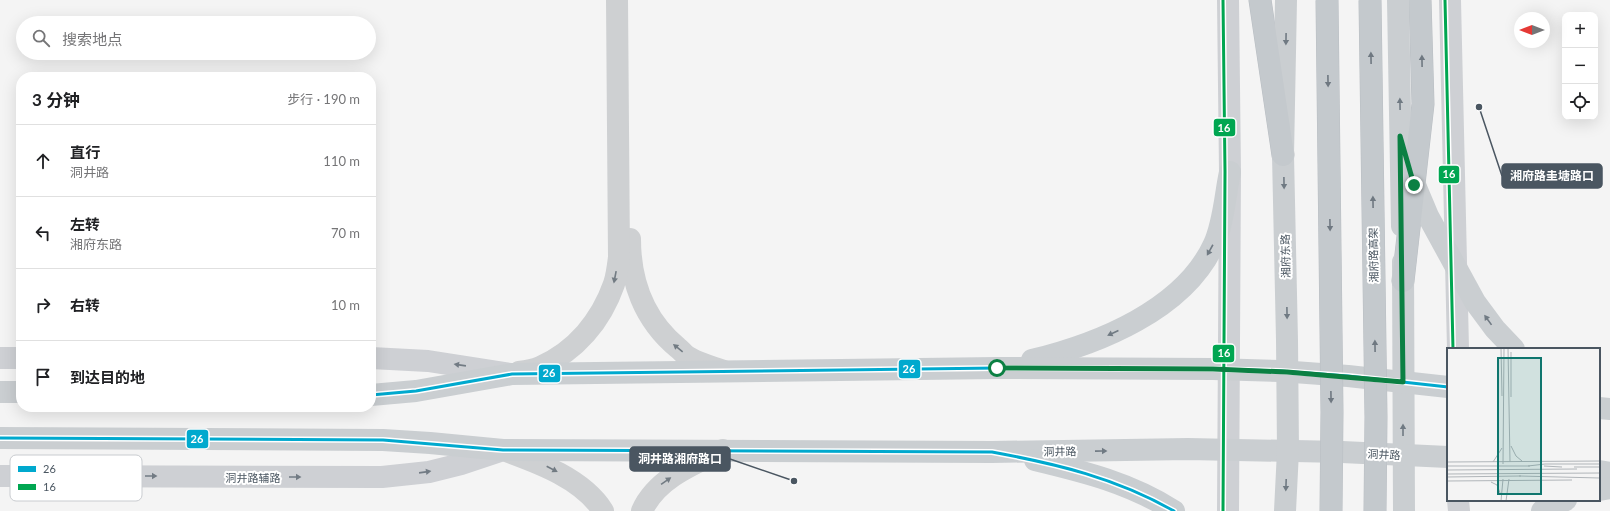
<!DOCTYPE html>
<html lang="zh">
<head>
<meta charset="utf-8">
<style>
  body { margin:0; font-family:Lato,"Noto Sans SC",sans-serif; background:#f6f6f6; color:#202124 }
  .controls { position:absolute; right:12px; top:12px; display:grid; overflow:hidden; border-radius:8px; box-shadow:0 4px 16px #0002 }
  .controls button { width:36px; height:36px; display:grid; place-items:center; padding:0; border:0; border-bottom:1px solid #e0e0e0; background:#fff; color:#202124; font:20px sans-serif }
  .compass { position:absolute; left:1514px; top:12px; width:36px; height:36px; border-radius:50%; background:#fff; box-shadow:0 4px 16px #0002; rotate:270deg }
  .stop { position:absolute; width:12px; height:12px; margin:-9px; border:3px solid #0b8043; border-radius:50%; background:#fff }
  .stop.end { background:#0b8043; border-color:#fff; box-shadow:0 1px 4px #0008 }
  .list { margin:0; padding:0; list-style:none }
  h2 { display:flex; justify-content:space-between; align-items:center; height:52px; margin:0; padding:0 16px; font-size:17px }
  h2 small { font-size:13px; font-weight:400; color:#757577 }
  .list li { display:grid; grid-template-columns:26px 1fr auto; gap:12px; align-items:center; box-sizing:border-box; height:72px; padding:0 16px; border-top:1px solid #e0e0e0 }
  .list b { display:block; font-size:15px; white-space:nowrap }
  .list p { margin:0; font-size:13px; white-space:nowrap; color:#757577 }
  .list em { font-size:13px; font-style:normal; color:#757577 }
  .icon { flex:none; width:22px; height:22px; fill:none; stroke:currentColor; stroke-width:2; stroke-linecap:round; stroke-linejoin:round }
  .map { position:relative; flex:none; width:1610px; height:511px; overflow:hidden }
  .search { position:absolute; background:#fff; box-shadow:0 4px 16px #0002; left:16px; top:16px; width:360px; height:44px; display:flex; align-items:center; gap:10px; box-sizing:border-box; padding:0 14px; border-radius:22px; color:#757577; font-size:15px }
  .panel { position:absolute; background:#fff; box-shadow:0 4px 16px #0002; left:16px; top:72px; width:360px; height:340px; border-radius:16px }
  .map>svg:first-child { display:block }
</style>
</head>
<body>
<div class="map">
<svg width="1610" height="511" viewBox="0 0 1610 511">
  <rect width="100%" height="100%" fill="#f4f4f4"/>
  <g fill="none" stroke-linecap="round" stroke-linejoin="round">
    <g stroke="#b9bec3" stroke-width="23">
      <g id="trunk">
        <polyline points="1260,0 1283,155"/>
        <polyline points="1403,281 1423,104 1420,0"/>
      </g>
    </g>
    <g stroke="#ced0d2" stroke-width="22">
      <path d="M630 239C630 281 644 320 678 348 682 351 685 356 690 358 700 364 713 367 724 371"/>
      <path d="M519 372C526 371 533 370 540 367 576 351 601 321 614 284 617 275 618 265 619 257L617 0"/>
      <path d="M506 451C539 463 583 479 603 511"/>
      <path d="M642 511C656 479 693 464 723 450"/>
    </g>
    <g stroke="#ced0d4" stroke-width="22">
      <polyline points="1228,0 1230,172 1228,511"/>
      <polyline points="1450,0 1458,349"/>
      <polyline points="0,358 21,358"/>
      <polyline points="371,358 428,361 511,374"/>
      <polyline points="0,476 382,477 429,472 461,464 503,450"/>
      <polyline points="1458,500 1459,511"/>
    </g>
    <g stroke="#caced1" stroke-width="22">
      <polyline points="1398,0 1402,226"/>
      <polyline points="1412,178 1428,216 1475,302 1495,329 1514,349"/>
      <polyline points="1403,262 1404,511"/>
      <path d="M1032 360C1098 344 1184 310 1214 244 1224 222 1225 195 1230 172"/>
      <polyline points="0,392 21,392"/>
      <polyline points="371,395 416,391 512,374 997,368 1213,369 1280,371 1348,376 1448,387"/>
      <polyline points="1599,408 1610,409"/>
      <polyline points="0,438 383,440 430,443 503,450 992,452 1188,449 1342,452 1448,457"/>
      <path d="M1035 460C1085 472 1130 483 1174 511"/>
      <polyline points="1599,471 1610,473"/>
      <polyline points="1599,490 1610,488"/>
      <polyline points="1285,511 1288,451 1287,340 1283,155 1286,0"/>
      <polyline points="1542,511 1566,500"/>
    </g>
    <use href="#trunk" stroke="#c4c9cd" stroke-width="22"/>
    <g stroke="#b9bec3" stroke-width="23" stroke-linecap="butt">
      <g id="trunk-bridge">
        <polyline points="1327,0 1332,412 1331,511"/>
        <polyline points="1370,0 1376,417 1375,511"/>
      </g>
    </g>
    <use href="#trunk-bridge" stroke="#c4c9cd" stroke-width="22"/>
    <g stroke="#fff" stroke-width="6">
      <g id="bus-1">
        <polyline points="371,395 416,391 512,374 997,368 1213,369 1280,371 1348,376 1448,387"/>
        <path d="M0 438 383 440 503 450 992 452C1057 464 1116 478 1174 511"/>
      </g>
    </g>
    <g stroke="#fff" stroke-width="6">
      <g id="bus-2">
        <polyline points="1445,0 1453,349"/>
        <polyline points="1223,511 1225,172 1223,0"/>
      </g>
    </g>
    <use href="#bus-1" stroke="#00a9ce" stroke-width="3"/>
    <use href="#bus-2" stroke="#00a651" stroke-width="3"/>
  </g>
  <defs><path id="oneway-solid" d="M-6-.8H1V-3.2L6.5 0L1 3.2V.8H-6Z"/></defs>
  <g fill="#707a83">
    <use href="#oneway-solid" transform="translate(1286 39) rotate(91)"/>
    <use href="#oneway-solid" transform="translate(1400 104) rotate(-91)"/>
    <use href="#oneway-solid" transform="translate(1284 183) rotate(89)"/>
    <use href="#oneway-solid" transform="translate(1210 250) rotate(119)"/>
    <use href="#oneway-solid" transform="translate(1287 313) rotate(89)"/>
    <use href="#oneway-solid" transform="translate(1488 320) rotate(-126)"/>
    <use href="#oneway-solid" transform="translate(1113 333) rotate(155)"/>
    <use href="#oneway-solid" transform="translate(1403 430) rotate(-90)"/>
    <use href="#oneway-solid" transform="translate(1101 451) rotate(-1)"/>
    <use href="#oneway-solid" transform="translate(1286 485) rotate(92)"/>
  </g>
  <g fill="#6f7881">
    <use href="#oneway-solid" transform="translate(1371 58) rotate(-91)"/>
    <use href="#oneway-solid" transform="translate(1422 61) rotate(-91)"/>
    <use href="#oneway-solid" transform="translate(1328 81) rotate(89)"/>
    <use href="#oneway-solid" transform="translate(1373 202) rotate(-91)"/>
    <use href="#oneway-solid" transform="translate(1330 225) rotate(89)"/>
    <use href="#oneway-solid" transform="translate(1375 346) rotate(-91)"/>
    <use href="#oneway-solid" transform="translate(1331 397) rotate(89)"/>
  </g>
  <g fill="#727b83">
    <use href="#oneway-solid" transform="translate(615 277) rotate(101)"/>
    <use href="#oneway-solid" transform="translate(678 348) rotate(-141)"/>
    <use href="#oneway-solid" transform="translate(552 469) rotate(27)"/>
    <use href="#oneway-solid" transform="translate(666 481) rotate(-35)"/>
  </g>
  <g fill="#727b84">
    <use href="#oneway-solid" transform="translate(460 365) rotate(-172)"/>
    <use href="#oneway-solid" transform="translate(425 472) rotate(-8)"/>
    <use href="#oneway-solid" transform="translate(151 476)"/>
    <use href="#oneway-solid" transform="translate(295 477)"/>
  </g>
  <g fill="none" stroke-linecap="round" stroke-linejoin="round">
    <polyline stroke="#0b8043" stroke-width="5" points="997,368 1213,369 1287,372 1403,382 1400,136 1414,185"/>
  </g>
  <g text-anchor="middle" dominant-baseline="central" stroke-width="4" stroke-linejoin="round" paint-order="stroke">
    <g font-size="11" fill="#4a5661" stroke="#fff">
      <text transform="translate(1373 255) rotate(-91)">湘府路高架</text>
      <text transform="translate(1285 256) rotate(-91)">湘府东路</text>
      <text transform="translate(1060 451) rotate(-1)">洞井路</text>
      <text transform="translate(1384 454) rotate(3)">洞井路</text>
      <text x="253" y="477">洞井路辅路</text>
    </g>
  </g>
  <g transform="translate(1447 348)">
    <rect width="153" height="153" fill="#f4f4f4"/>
    <path fill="none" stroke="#b0b5b9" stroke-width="1" d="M54 0 55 48M61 0 63 114M64 49V4M64 98 69 108 75 113M0 114 153 113M46 114 55 100M56 116 57 0M0 118H83M81 118 98 116H153M97 118 115 119M127 119H153M0 122 130 121M0 126 153 125M72 128 153 130M0 129 74 128M0 133 125 132M44 134 50 137 53 145M54 153 56 131M59 153 62 131"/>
    <path fill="#0f766e" fill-opacity="0.15" stroke="#0f766e" stroke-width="2" d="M51 10H94V146H51Z"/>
    <rect width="153" height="153" fill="none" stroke="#4a5661" stroke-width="2"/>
  </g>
  <rect x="10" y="455" width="132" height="46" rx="6" fill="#fff" stroke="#c9ccd0" stroke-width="1"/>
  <rect x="18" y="466" width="18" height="6" fill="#00a9ce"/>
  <rect x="18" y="484" width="18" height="6" fill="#00a651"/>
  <g font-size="11" fill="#4a5661">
    <text x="43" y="473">26</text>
    <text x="43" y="491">16</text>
  </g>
  <path fill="none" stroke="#4a5661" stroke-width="1.5" d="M1479 107L1502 176M794 481L730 459"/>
  <g fill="#4a5661" stroke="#fff" stroke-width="1.5">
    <circle cx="1479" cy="107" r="4"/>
    <circle cx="794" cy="481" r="4"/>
  </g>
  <g fill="#4a5661" stroke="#4a5661" stroke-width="1.5">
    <rect x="1502" y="164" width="100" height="24" rx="4"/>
    <rect x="630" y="447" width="100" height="24" rx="4"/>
  </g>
  <g font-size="12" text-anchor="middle" font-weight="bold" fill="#fff">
    <text x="1552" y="180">湘府路圭塘路口</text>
    <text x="680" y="463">洞井路湘府路口</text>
  </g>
  <g stroke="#fff" stroke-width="1.5">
    <rect x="1213" y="118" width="23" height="19" rx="4" fill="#00a651"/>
    <rect x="1438" y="165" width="22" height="19" rx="4" fill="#00a651"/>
    <rect x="1212" y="344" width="23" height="19" rx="4" fill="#00a651"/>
    <rect x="898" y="359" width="23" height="20" rx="4" fill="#00a9ce"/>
    <rect x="538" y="364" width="23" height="19" rx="4" fill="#00a9ce"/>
    <rect x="186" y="429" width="23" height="20" rx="4" fill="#00a9ce"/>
  </g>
  <g font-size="11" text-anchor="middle" font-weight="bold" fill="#fff">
    <text x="1224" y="132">16</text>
    <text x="1449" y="178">16</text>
    <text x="1224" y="357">16</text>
    <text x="909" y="373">26</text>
    <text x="549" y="377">26</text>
    <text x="197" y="443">26</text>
  </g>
</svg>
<div class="controls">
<button>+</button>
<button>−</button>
<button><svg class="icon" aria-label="locate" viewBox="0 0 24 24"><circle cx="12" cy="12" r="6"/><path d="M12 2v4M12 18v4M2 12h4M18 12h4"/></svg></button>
</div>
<svg class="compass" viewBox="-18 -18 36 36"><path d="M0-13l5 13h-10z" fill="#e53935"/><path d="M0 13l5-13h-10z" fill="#757577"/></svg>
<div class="stop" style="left:997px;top:368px"></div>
<div class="stop end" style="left:1414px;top:185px"></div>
<div class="search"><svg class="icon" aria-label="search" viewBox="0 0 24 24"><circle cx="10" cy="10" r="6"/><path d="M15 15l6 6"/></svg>搜索地点</div>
<section class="panel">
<h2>3 分钟<small>步行 · 190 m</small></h2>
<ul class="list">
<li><svg class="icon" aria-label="ahead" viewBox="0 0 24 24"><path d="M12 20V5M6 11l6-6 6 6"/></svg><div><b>直行</b><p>洞井路</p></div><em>110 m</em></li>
<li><svg class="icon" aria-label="left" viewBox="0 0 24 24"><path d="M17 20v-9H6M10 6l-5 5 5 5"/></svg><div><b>左转</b><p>湘府东路</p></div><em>70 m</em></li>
<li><svg class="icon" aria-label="right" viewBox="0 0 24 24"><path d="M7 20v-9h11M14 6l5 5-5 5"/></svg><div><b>右转</b></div><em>10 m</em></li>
<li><svg class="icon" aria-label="arrive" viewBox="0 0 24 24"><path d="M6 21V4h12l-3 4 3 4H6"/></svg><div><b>到达目的地</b></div></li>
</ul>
</section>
</div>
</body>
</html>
